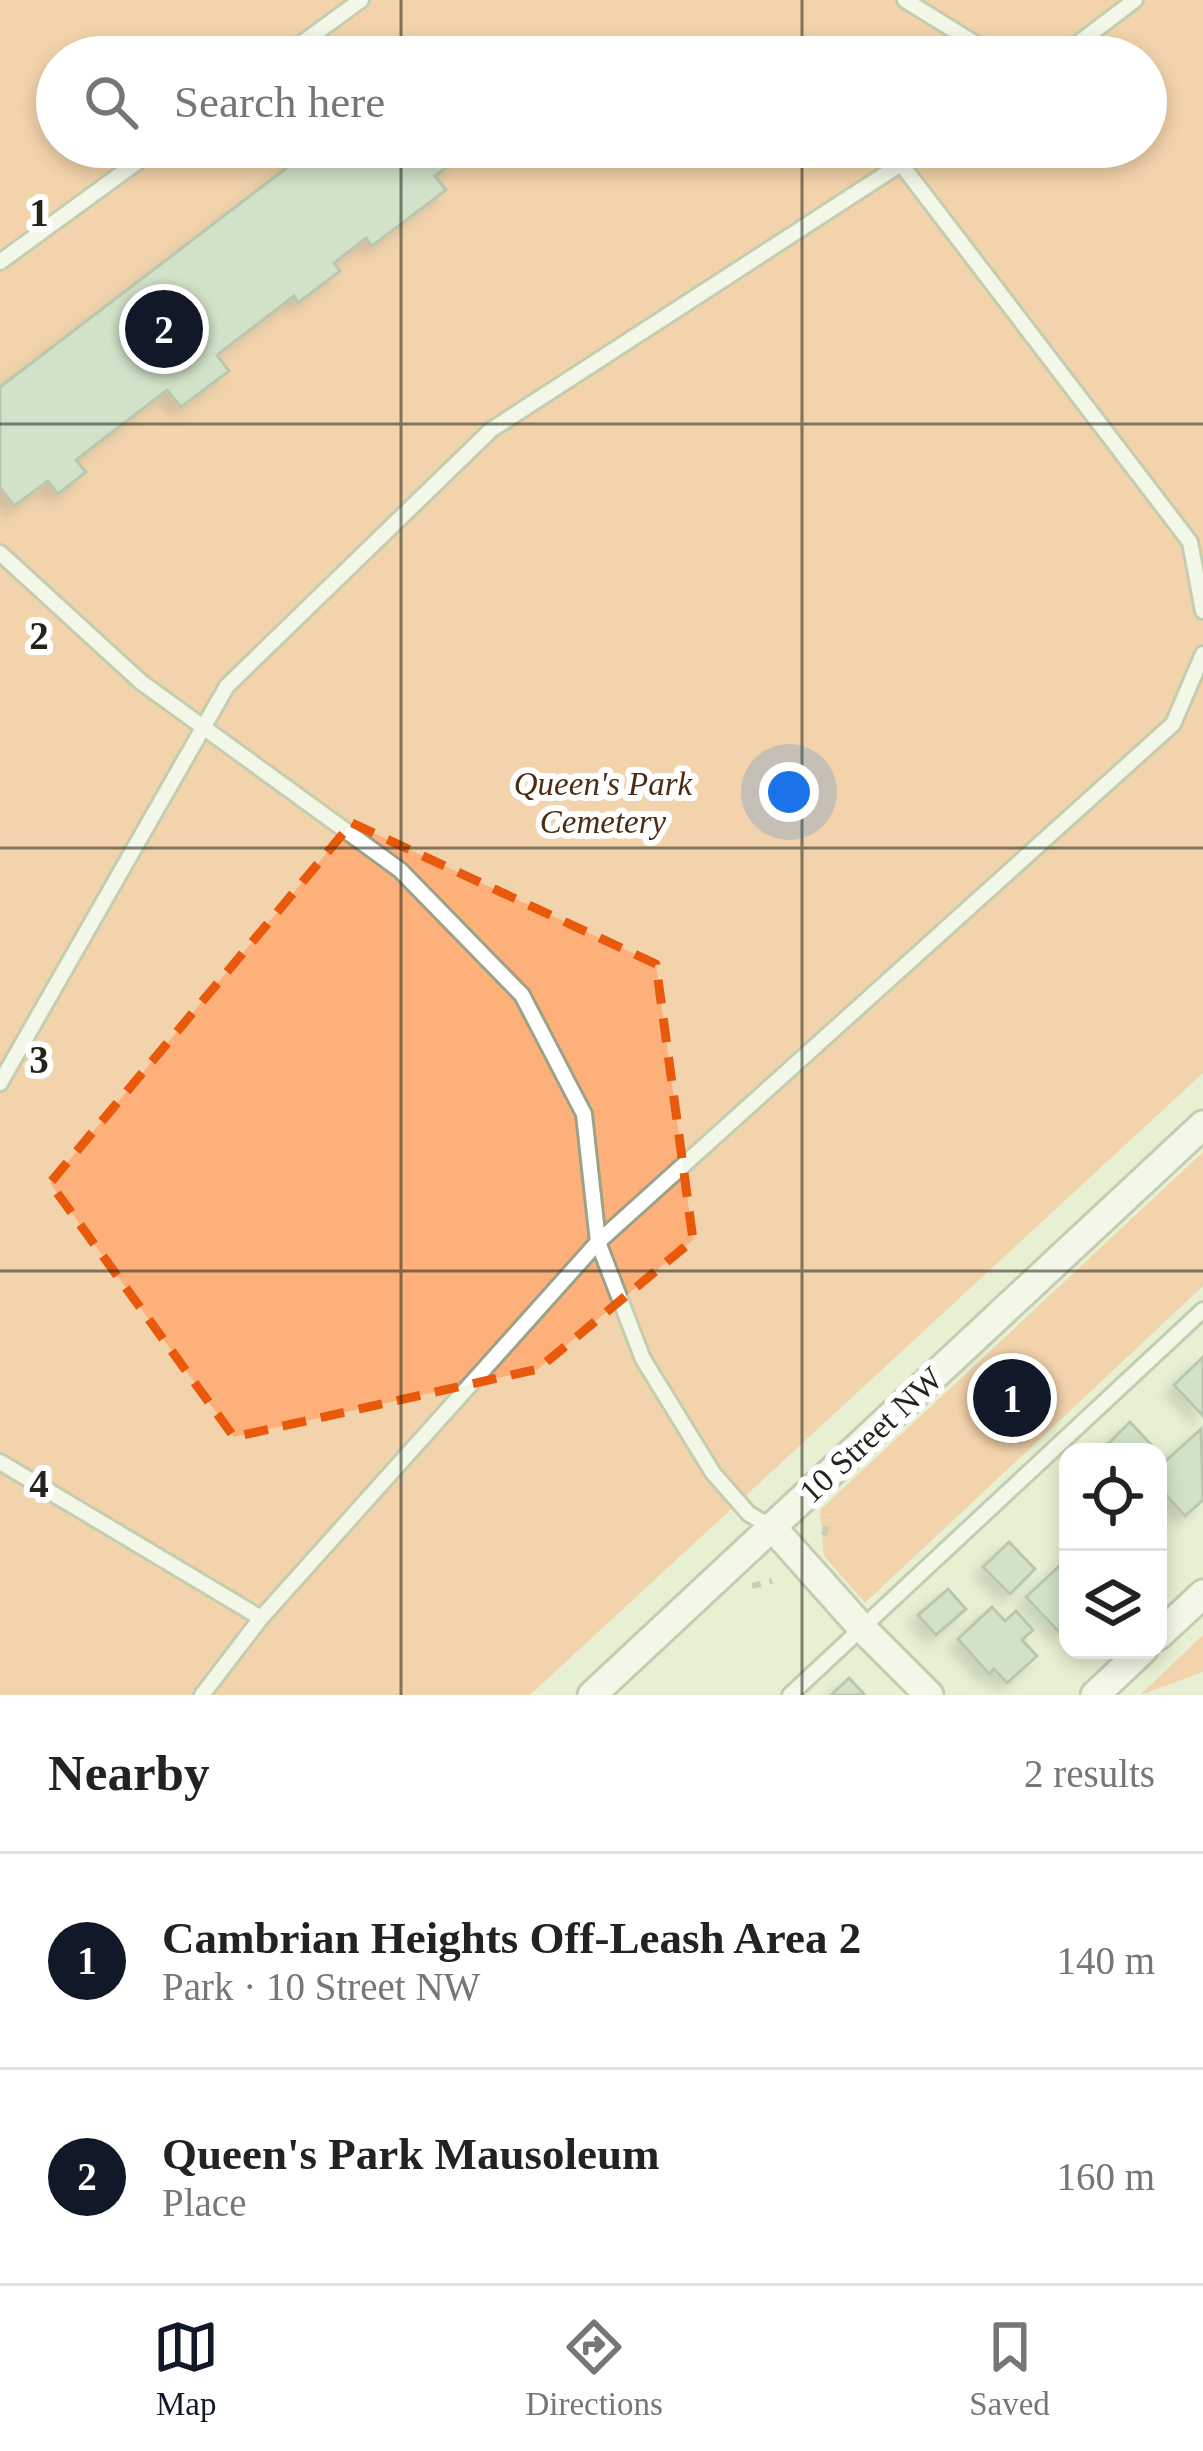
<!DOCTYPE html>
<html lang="en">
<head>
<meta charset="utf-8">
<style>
  body { margin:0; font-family:Georgia,serif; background:#f6f6f6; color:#222 }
  .controls { position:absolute; right:36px; bottom:36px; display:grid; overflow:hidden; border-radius:24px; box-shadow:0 6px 18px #0003 }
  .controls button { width:108px; height:108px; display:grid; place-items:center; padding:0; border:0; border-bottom:3px solid #e0e0e0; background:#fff; color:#222; font:60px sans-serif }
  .you { position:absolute; left:789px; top:792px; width:42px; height:42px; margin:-30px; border:9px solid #fff; border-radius:50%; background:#1a73e8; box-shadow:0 0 0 18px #1a73e833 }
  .badge { display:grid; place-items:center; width:78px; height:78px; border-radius:50%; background:#111827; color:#fff; font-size:39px; font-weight:700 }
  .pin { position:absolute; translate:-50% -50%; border:6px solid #fff; box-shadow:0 3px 12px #0006 }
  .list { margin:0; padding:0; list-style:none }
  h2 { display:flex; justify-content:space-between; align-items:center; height:156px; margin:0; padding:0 48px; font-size:51px }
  h2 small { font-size:39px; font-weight:400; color:#767676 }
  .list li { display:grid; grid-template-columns:78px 1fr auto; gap:36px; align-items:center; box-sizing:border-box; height:216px; padding:0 48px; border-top:3px solid #e0e0e0 }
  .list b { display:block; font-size:45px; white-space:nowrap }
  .list p { margin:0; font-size:39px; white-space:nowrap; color:#767676 }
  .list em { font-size:39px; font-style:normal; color:#767676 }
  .icon { flex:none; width:66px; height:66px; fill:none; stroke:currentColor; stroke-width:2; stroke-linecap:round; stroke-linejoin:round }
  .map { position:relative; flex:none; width:1203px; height:1695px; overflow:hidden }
  .search { position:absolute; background:#fff; box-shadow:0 6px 18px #0003; left:36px; right:36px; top:36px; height:132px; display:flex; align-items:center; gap:30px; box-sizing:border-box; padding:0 42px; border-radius:66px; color:#767676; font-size:45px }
  .sheet { height:588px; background:#fff }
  nav { display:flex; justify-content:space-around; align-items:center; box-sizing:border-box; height:168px; border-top:3px solid #e0e0e0; background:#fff; font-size:33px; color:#767676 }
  nav a { display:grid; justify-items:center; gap:6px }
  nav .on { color:#111827 }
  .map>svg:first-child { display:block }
</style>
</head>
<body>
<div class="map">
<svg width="1203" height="1695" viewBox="0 0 1203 1695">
  <defs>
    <filter id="shadow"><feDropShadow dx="-9" dy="9" stdDeviation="6" flood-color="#0004"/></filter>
  </defs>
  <rect width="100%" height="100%" fill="#e8f0d3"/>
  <g fill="#feb07a" fill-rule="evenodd">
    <path d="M0 0H1203V1073L530 1695H0ZM57 57H1146V147H57Z"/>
    <polygon points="1203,1152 1203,1286 865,1603 824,1556 820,1510"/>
    <polygon points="1203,1635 1203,1672 1140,1695"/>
  </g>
  <g fill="#b7d0bb" stroke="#7e9582" stroke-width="3" filter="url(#shadow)">
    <polygon points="314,147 446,147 456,160 435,176 446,190 372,246 366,238 334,263 340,271 298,303 294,296 217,355 229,371 181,407 167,390 76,460 86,472 58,494 48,481 14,506 0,488 0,387"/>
    <polygon points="1203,1357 1203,1416 1174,1385"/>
    <polygon points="1130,1422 1156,1450 1154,1452 1111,1452 1106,1446"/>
    <polygon points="1201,1429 1203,1500 1185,1516 1158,1486 1158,1468"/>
    <polygon points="1009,1542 1035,1569 1010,1594 983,1567"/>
    <polygon points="1068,1558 1068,1624 1059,1632 1026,1597"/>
    <polygon points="948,1589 966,1609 936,1635 918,1615"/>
    <polygon points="992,1607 1005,1621 1016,1611 1033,1630 1022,1640 1037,1656 1007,1683 994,1669 989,1674 958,1639"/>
    <polygon points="849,1678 865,1695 831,1695"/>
  </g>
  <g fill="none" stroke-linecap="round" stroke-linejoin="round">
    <g stroke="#9ba287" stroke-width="20">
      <g id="service">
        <polyline points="905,0 997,57"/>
        <polyline points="283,57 361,0"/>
        <polyline points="1060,57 1135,0"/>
        <polyline points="901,164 1190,542 1203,611"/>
        <polyline points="0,262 158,147"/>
        <polyline points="0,553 141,682 400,870 522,995 584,1114 598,1242 643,1359 713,1473 749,1514 772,1527"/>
        <polyline points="0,1083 227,686 491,430 927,147"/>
        <polyline points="0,1462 261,1618"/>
        <polyline points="202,1695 261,1618 598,1242 1173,724 1203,654"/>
        <polyline points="790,1695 1203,1310"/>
      </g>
    </g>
    <g stroke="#9ba287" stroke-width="33">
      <g id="minor">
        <polyline points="772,1527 862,1628 929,1695"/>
        <polyline points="1158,1636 1203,1594"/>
        <polyline points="592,1695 1203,1125"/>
        <polyline points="1095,1695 1143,1650"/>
      </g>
    </g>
    <g stroke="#9fa58f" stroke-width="6" stroke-dasharray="9 9" stroke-linecap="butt">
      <polyline points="824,1535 829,1517"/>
      <polyline points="752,1586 772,1581"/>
    </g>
    <use href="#service" stroke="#fff" stroke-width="14"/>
    <use href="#minor" stroke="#fff" stroke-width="27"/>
  </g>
  <path d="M0 0H1203V1695H0ZM352 823 656 964 693 1240 538 1369 234 1437 50 1183Z" fill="#e8f0d3" fill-opacity=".55" fill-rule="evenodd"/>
  <path fill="none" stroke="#e8590c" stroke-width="9" stroke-dasharray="24 15" stroke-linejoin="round" d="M352 823 656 964 693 1240 538 1369 234 1437 50 1183Z"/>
  <path fill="none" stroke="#22251a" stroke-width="3" stroke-opacity="0.55" d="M401 0V57M802 0V57M401 147V1695M802 147V1695M0 424H1203M0 848H1203M0 1271H1203"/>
  <g text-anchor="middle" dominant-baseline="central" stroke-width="12" stroke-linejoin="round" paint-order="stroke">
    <g font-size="33" font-style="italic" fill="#4e2c13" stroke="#fff">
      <text x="603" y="784">Queen's Park<tspan x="603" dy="38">Cemetery</tspan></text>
    </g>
    <g font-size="33" fill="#22251a" stroke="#fff">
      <text transform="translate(871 1435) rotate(-43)">10 Street NW</text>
    </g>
  </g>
  <g font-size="39" text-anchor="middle" font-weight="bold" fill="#22251a" stroke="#fff" stroke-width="12" stroke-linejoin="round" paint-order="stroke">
    <text x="39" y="226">1</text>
    <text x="39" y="649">2</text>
    <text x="39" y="1073">3</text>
    <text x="39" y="1497">4</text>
  </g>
</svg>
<div class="controls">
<button><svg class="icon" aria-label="locate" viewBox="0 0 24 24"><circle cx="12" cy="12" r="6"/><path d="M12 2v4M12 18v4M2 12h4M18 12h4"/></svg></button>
<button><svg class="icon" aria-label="layers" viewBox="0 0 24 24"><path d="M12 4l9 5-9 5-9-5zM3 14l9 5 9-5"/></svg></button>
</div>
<div class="you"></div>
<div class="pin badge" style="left:1012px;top:1398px">1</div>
<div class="pin badge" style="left:164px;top:329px">2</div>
<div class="search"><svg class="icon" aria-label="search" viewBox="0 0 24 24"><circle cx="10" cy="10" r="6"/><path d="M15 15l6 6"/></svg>Search here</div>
</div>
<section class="sheet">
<h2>Nearby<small>2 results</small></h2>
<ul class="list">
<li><span class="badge">1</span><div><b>Cambrian Heights Off-Leash Area 2</b><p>Park · 10 Street NW</p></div><em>140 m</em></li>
<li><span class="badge">2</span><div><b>Queen's Park Mausoleum</b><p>Place</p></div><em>160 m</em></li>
</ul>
</section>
<nav>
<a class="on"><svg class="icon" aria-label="map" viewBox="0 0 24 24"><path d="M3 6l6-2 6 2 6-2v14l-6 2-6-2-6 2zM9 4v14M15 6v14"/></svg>Map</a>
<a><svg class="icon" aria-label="directions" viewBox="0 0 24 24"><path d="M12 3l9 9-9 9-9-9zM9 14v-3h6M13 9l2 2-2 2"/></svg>Directions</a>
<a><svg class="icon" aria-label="saved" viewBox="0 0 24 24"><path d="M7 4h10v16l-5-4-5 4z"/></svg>Saved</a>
</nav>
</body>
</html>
